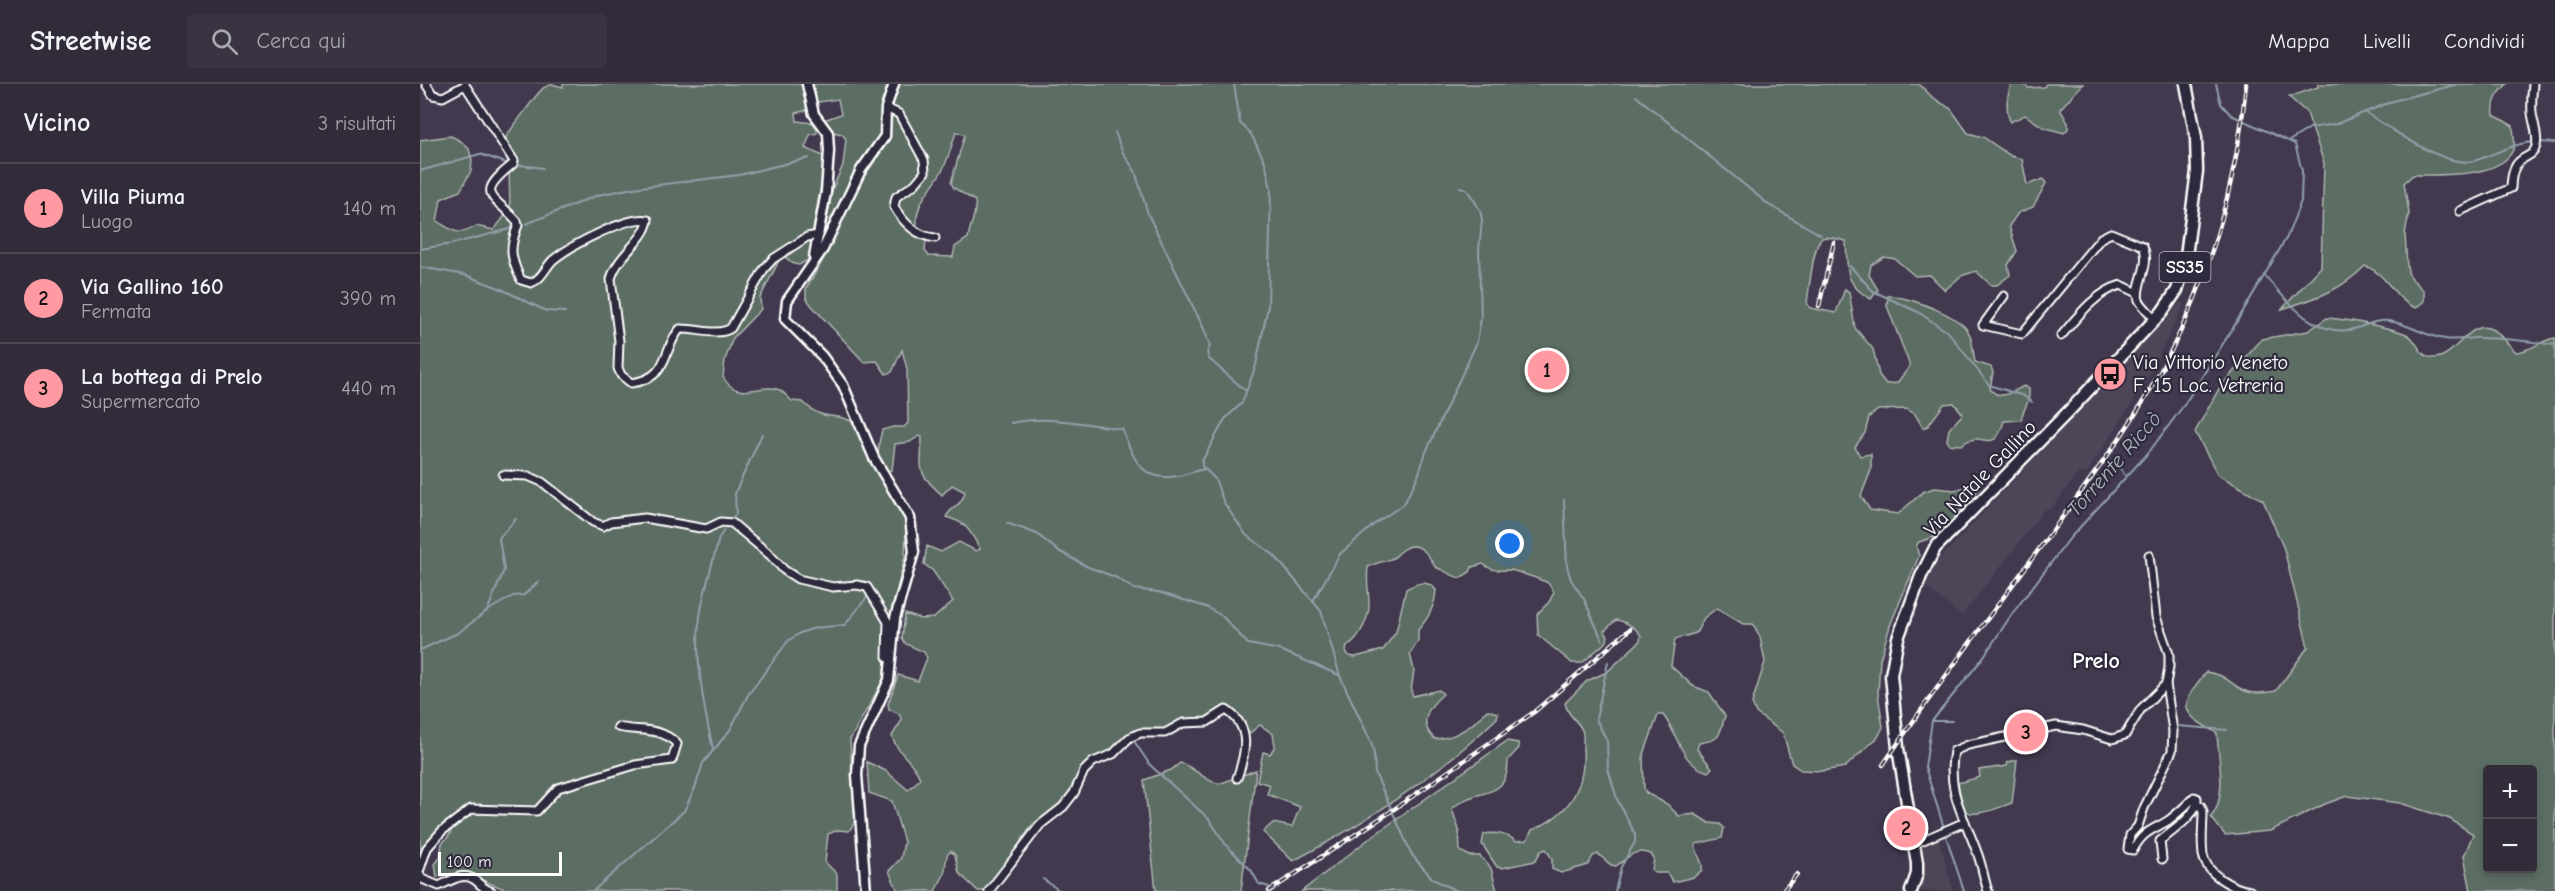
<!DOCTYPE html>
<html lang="it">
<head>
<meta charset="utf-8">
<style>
  body { margin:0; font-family:"Comic Neue",sans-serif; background:#3a3342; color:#f1f3f6 }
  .controls { position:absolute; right:18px; bottom:18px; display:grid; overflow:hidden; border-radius:6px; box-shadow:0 3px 9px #0003 }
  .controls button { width:54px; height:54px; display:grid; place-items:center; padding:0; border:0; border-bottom:2px solid #4d4754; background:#322b3a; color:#f1f3f6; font:30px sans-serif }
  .scale { position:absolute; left:18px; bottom:15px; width:124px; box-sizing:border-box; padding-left:6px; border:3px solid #fff; border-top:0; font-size:16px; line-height:21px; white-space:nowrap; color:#fff; -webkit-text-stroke:4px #2f2a3d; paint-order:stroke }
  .you { position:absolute; left:1090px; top:460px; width:21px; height:21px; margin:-15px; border:4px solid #fff; border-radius:50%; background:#1a73e8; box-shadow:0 0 0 9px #1a73e833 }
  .badge { display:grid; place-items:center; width:39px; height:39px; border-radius:50%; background:#ff9aa2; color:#111; font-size:20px; font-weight:700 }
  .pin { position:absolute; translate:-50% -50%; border:3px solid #fff; box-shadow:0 2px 6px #0006 }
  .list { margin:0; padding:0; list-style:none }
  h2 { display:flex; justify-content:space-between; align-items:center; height:78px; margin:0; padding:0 24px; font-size:26px }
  h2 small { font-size:20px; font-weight:400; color:#a8a7af }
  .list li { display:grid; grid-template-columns:39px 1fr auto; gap:18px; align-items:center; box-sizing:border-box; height:90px; padding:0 24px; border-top:2px solid #4d4754 }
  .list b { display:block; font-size:22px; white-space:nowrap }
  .list p { margin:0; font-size:20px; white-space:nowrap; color:#a8a7af }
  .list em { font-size:20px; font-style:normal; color:#a8a7af }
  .icon { flex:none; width:33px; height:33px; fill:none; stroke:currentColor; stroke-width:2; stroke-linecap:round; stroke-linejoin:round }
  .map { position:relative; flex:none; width:2135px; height:807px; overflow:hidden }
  header { display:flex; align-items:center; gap:36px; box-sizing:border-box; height:84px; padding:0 30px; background:#322b3a; border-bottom:2px solid #4d4754 }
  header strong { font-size:28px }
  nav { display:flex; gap:33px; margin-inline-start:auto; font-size:21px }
  .search { width:420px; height:54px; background:#3a3342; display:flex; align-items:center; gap:15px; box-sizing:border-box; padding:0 21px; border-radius:6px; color:#a8a7af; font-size:22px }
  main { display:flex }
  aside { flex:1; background:#322b3a }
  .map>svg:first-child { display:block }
</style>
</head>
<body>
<header>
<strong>Streetwise</strong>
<div class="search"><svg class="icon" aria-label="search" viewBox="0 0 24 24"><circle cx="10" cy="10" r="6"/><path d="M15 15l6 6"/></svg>Cerca qui</div>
<nav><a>Mappa</a><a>Livelli</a><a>Condividi</a></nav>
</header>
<main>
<aside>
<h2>Vicino<small>3 risultati</small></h2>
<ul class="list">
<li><span class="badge">1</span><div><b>Villa Piuma</b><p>Luogo</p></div><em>140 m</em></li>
<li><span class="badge">2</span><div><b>Via Gallino 160</b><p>Fermata</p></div><em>390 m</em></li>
<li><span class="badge">3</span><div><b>La bottega di Prelo</b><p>Supermercato</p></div><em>440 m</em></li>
</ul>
</aside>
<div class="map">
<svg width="2135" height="807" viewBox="0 0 2135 807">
  <rect width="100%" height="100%" fill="#42394e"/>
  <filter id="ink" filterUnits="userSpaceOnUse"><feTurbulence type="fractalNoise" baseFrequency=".0167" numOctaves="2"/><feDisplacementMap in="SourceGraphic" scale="12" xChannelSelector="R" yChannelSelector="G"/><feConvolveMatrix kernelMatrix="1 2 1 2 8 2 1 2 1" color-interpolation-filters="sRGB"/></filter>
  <g filter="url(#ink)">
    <g fill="#504459">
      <polygon points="1759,218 1764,221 1724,301 1666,390 1659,389 1630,425 1625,425 1542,532 1504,502 1512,483 1751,230"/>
      <polygon points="1519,755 1533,807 1495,807 1499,762"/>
    </g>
    <g fill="#5c6d64" stroke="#aeb6b2" stroke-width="1.5" fill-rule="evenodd">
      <path d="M132 0 143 3V0H382L387 26 376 29 377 37 393 39 397 44V49L390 51 385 64 403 72 405 78 388 176 379 181 374 180 362 171 340 214 341 225 313 254 305 276 303 293C318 319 339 299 357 305 364 307 367 313 372 317L383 318C404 339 413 327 433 338L483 429 486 440 485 472 474 518 463 596 430 656 435 738 429 747 418 746 408 750 405 778 417 790V807H89L43 788 17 793 15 780 20 774 22 759C29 753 32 749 32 738L13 760 0 783V56L31 52 41 57 49 65 52 76 51 87 40 107 21 115 17 137C32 146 39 154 56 142L74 146 90 125 89 83 84 62 87 51 116 12 123 4Z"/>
      <polygon points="392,0 469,0 461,51 434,90 404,153 412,106 423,81 426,55 422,50 412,48 404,36 421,30 418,15 399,18 395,15"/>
      <path d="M478 0H1499L1512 13 1531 25 1548 49 1563 53 1591 72 1602 75 1607 101 1623 95 1626 99 1613 123 1598 129 1589 142 1597 167 1588 181 1590 191 1577 201H1571L1556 187 1541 192 1525 206 1510 191 1495 192 1475 175 1464 173 1451 181 1449 191 1458 206 1451 215C1423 200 1428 185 1426 157 1419 156 1408 151 1402 154 1393 159 1389 207 1387 219L1390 224 1416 229 1425 205 1429 208 1435 244 1453 265 1459 291 1466 300 1477 299 1490 282 1467 222 1468 212H1473C1492 215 1540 231 1549 249 1553 257 1553 269 1555 278L1571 283 1573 288 1570 305C1580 317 1592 308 1604 302L1609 305C1610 322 1603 323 1601 336L1584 337C1573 375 1564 343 1541 361L1529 360 1527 356 1529 345 1543 330 1534 319 1524 320 1508 342 1503 344 1495 330 1486 325 1458 326 1449 333 1445 349 1435 363 1440 372 1451 370V386L1441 412 1450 426 1478 430 1503 408 1514 404 1535 406 1557 400 1559 405 1520 451 1499 458 1496 462 1499 472 1471 539 1460 575 1458 610 1463 643 1458 653 1425 683 1403 687 1381 686 1372 680 1363 649 1336 629 1332 619 1345 578 1340 553 1333 540H1323L1297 524 1284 534 1276 549 1255 555 1251 582 1273 602 1289 608 1305 632C1299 652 1301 656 1279 659L1277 665 1292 684 1288 688C1260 680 1259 651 1243 631H1238L1223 673 1224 704 1226 709 1247 720 1259 732 1275 730 1289 739 1300 740 1304 744 1302 754 1276 760C1274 770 1284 776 1282 786L1274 793 1253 798 1247 789H1236L1232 786 1234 775 1231 770C1215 764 1210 772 1196 782L1191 781 1178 770 1173 772 1168 781 1141 789 1132 785V775L1126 765 1121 767 1115 777 1082 784 1077 783 1062 760 1064 750C1074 748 1088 750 1096 757L1107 756 1112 746C1148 731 1166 705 1163 665 1163 660 1164 651 1162 646 1157 635 1148 633 1145 619L1167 597 1187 588 1219 558 1221 552C1217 544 1205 537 1196 536L1184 547 1188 552 1187 557 1162 579H1152L1118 551 1117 530 1129 518 1134 508 1128 499C1125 497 1093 486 1090 486 1078 486 1074 488 1063 480L1052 483 1050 488 1040 494C1031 492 1024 486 1015 483 1009 471 998 454 982 466 978 469 977 473 971 475 963 478 955 479 948 483 946 497 949 508 949 521 949 535 939 555 927 562L926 567 929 572 935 573 963 566 976 548 986 505C997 499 1007 495 1016 506 1015 522 1008 535 998 546V557L990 570 994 586 991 607 993 612 1019 606 1023 610C1008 623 997 639 1015 655 1037 654 1053 642 1067 626L1078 629 1077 634C1017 692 947 738 873 777L843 748 853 739 872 743 880 723 847 710 850 701 837 697 843 668 850 670 855 662 853 650 840 641 830 649 808 624 788 635 764 636 747 646H724L693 667 670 677 648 713 612 741 568 807H558L539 789 535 771 531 767 527 771 524 791 515 807H478L469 787 481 774 484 758 472 717 449 709 447 678 466 687 488 706 500 695C496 679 476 669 472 652L482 636 479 630 469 625 468 620 478 591 498 597 507 574 504 568 486 560 482 555 485 530 501 535 514 534 533 517 513 487 504 480 507 462 521 468 539 458 556 467 560 465C549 446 548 439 526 433 531 423 541 423 545 408L532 401 522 411C496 387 501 388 502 353L499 352 490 358 475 360 472 386 466 387C455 374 458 362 462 346L473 343H484L488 339 487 285 482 266 472 288 466 290 457 277 444 278 392 222 386 214V204L401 180 443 94 468 58 472 21ZM536 48 545 50 531 99 534 104 555 117C557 130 550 140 548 154L535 163 533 173 509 172 505 167 506 156 490 146 497 140C495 118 513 104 523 85 529 73 532 60 536 48Z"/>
      <path d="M1592 0H1604L1608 4 1624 3 1626 0H1663L1640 25 1648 39V45L1644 49 1623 43 1605 31 1590 38C1586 26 1586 12 1592 0Z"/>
      <path d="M1898 0H2087C2078 10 2072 16 2074 31L2093 42C2093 50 2096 59 2093 66 2081 94 2019 91 1993 91L1984 99 1989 129 1985 150 1987 182 1989 192 2004 207V217L1996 224C1974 216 1967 189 1945 182 1919 208 1896 214 1862 225L1901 183 1904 79 1887 29 1869 13 1898 3Z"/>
      <path d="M1907 234C1923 235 1976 244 1988 251 1999 258 1999 274 2015 274 2035 274 2051 232 2073 246 2081 251 2089 261 2096 268 2112 267 2120 256 2135 254V807H2051L2044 772 2053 750 2030 735 1980 719 1927 712 1905 720 1850 747 1805 751 1791 733C1808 713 1798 674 1797 649 1759 629 1759 621 1786 588 1807 591 1807 598 1823 606 1833 611 1846 609 1856 607L1888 563 1864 465 1843 416 1798 391 1775 348 1800 303 1842 255 1888 247ZM2068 686H2112V784H2068Z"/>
      <path d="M1087 657 1098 659 1099 664 1088 676C1088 720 1055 701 1032 725L1039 746 1040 767 1050 772H1060L1071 784 1077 807H882L950 754Z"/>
      <path d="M1597 676 1592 719C1579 723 1556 735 1543 726L1538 699 1560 693 1559 686 1587 682 1588 678Z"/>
      <path d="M760 679C775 683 784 697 799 700L836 686 821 807H736L724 696 751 686Z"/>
    </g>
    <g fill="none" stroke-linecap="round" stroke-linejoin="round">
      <g stroke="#92a0ab" stroke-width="2">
        <polyline points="814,0 820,39 831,50 845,78 851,105 848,222 836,281 822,319 805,335 782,377 782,382 795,395 804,419 826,451 854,471 901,527 920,592 951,658 954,670 955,689 992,771 1013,795 1037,807"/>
        <polyline points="1216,12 1349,121 1401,151"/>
        <path d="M1945 28C1969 43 2024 84 2053 77 2074 72 2091 59 2114 58"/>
        <polyline points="695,48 702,67 715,87 728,130 784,245 790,262 787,269 789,275 826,307"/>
        <polyline points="1869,57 1890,44 1916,40 1973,17 2038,0"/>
        <polyline points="2120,58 2135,59"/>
        <polyline points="99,81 123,84"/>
        <polyline points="0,87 60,70 86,79"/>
        <polyline points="106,140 178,111 213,104 319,91 389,74"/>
        <polyline points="0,165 32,160 90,145"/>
        <polyline points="1430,182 1453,207 1498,228 1529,249 1569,301 1604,312 1612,318"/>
        <polyline points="0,183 45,191 79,204 126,227 145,228"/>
        <path d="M1844 191C1866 215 1891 251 1929 246 1943 244 1953 235 1969 237 1989 240 2007 253 2025 255 2036 257 2047 254 2057 254 2084 254 2109 257 2135 261"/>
        <path d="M591 339C631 331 663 340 702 345 714 374 720 399 759 392 768 390 776 386 786 385"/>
        <polyline points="1691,377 1700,384 1706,393"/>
        <polyline points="1144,416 1147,482 1151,496 1164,515 1182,556"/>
        <polyline points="311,435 316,430 315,409 342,350"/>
        <polyline points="587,439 617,450 637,466 668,483 695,493 714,505 738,508 786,523 802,532 828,560 860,566 919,591"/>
        <polyline points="893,517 920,470 957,438 984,420 998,392 1006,368 1057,258 1061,234 1059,166 1062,136 1060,126 1054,116 1046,105 1040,103"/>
        <polyline points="68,525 84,486 79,454 96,435"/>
        <polyline points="0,566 38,549 67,527 93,512 104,511 119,497"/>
        <polyline points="1188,578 1176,635 1187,657 1188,685 1197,715 1215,750 1215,758 1201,783 1195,807"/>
        <polyline points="1512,637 1532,637"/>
        <polyline points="1758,642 1807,646"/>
        <polyline points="714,657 730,681 789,735 806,761 831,786 839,800 849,803"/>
        <path d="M293 665C285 630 275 576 279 540 282 511 292 482 299 454L304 446"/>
        <polyline points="1524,744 1505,683 1512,637 1562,575 1592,530 1650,454 1729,368 1764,321 1813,244 1867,153 1881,117 1882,87 1875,60 1811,31 1801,20 1796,0"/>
        <polyline points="1525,749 1544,807"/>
        <polyline points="623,795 640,807"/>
        <polyline points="173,807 264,727 275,704 283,679 310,646 328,611 368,557 380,549 395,544 425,541 447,513"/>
      </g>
      <g stroke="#fff" stroke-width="11">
        <g id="minor">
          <path d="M6 0 13 11 23 13 45 1 94 77 93 80C54 111 73 111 97 137L98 141C89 164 90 173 101 196L111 199C122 195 125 184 133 176 150 162 208 131 228 136 225 157 197 171 191 195L199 257 198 284 201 291 211 299C251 294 241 266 260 245 275 244 298 253 311 244L344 185 353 175 387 153 399 151"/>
          <path d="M466 24 479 30 504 76 505 88 495 100 476 113 474 123C483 138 497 152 515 154"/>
          <path d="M2040 127 2091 104C2092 66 2112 79 2116 62 2119 53 2113 38 2112 29 2111 19 2112 10 2113 0"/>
          <path d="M1584 212 1563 241 1602 250 1681 154 1691 149 1723 162C1732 181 1714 202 1719 216 1722 222 1730 229 1735 235"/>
          <path d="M1641 252C1658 232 1676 208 1701 201L1718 209"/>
          <polyline points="83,391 108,392 122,398 173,438 183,442 191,438 225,434 286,445 301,438 312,439 350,471 364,486 378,495 413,503 437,501 447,503 468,538 467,573 471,576"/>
          <path d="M1778 720 1781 722 1783 728C1783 741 1781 757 1783 771 1787 791 1812 804 1830 807"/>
          <polyline points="1494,760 1545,738"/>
          <path d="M1742 775 1740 757C1752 747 1778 731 1777 714L1774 713C1766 722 1758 729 1749 736 1732 747 1724 746 1713 766L1708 765 1710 751 1718 742 1724 724 1752 667 1753 647 1746 600"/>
          <path d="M0 785 7 764 22 747 51 725 117 727 138 704 215 681 252 676 257 660C241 642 218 648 198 643"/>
          <path d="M0 791 2 795 19 802C31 797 43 787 55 796 61 801 64 805 71 807"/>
          <path d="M569 807 620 741 643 723 654 709 664 687 673 678 693 670 709 654 720 649H745L763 639 787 638 806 626C832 642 826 669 817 694"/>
          <path d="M1568 807C1564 795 1562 782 1558 771 1545 733 1526 709 1534 667L1548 661 1636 642 1663 646 1692 655 1705 651 1721 625 1746 600 1749 583V570L1736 533 1729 471"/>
        </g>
      </g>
      <g stroke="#fff" stroke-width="13">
        <g id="tertiary">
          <polyline points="387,0 394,30 408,49 409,67 406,108 394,173"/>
          <polyline points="446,807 437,691 439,662 469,596 475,534 494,468 490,434 454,374 423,301 402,272 365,235 367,217 403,165 441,86 465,52 466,24 474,0"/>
        </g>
      </g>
      <g stroke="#fff" stroke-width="15">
        <polyline id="primary" points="1491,807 1497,790 1497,779 1478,664 1471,591 1478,554 1501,492 1515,464 1650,326 1742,228 1757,206 1765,180 1777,87 1776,54 1766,0"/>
      </g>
      <use href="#minor" stroke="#2f2a3d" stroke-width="7"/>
      <use href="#tertiary" stroke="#2f2a3d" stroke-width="8"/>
      <use href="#primary" stroke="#2f2a3d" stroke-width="10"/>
      <g stroke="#fff" stroke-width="4.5">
        <g id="rail">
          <polyline points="1399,222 1414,158"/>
          <path d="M1463 681C1517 601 1576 524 1633 446 1674 390 1717 335 1748 273 1792 187 1817 96 1826 0"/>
          <polyline points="849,807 967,730 1114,628 1210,545"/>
          <polyline points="1363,807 1377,790"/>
        </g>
      </g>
      <use href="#rail" stroke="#2f2a3d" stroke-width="2" stroke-dasharray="7" stroke-linecap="butt"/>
    </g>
  </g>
  <defs>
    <g id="bus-disc" transform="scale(1.725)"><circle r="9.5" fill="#ff9aa2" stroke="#2f2a3d"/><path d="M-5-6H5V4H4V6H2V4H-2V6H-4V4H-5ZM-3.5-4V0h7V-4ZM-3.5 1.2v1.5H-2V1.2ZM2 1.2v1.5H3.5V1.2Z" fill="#111"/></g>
  </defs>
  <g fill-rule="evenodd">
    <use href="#bus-disc" x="1690" y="290"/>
  </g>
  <g text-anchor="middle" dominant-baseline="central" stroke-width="4.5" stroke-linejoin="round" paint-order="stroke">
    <rect fill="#2f2a3d" stroke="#c1bfc5" stroke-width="1.5" x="1739.5" y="168" width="51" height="30" rx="4.5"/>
    <g font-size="18" font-weight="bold" fill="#fff">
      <text x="1765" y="183">SS35</text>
    </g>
    <g font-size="20" fill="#fff" stroke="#2f2a3d" text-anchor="start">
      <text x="1713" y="278">Via Vittorio Veneto<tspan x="1713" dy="23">F. 15 Loc. Vetreria</tspan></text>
    </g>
    <g font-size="20" fill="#fff" stroke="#2f2a3d">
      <text transform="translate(1560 394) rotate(-46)">Via Natale Gallino</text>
    </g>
    <g font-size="21" font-style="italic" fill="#adb8c0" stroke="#2f2a3d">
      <text transform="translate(1694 380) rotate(-49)">Torrente Riccò</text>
    </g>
    <g font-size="22" font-weight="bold" fill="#fff" stroke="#2f2a3d">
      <text x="1676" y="577">Prelo</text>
    </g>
  </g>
</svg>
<div class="controls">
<button>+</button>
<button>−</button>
</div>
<div class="scale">100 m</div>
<div class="you"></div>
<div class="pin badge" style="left:1127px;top:286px">1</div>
<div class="pin badge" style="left:1486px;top:744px">2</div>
<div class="pin badge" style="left:1606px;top:648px">3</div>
</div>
</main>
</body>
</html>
